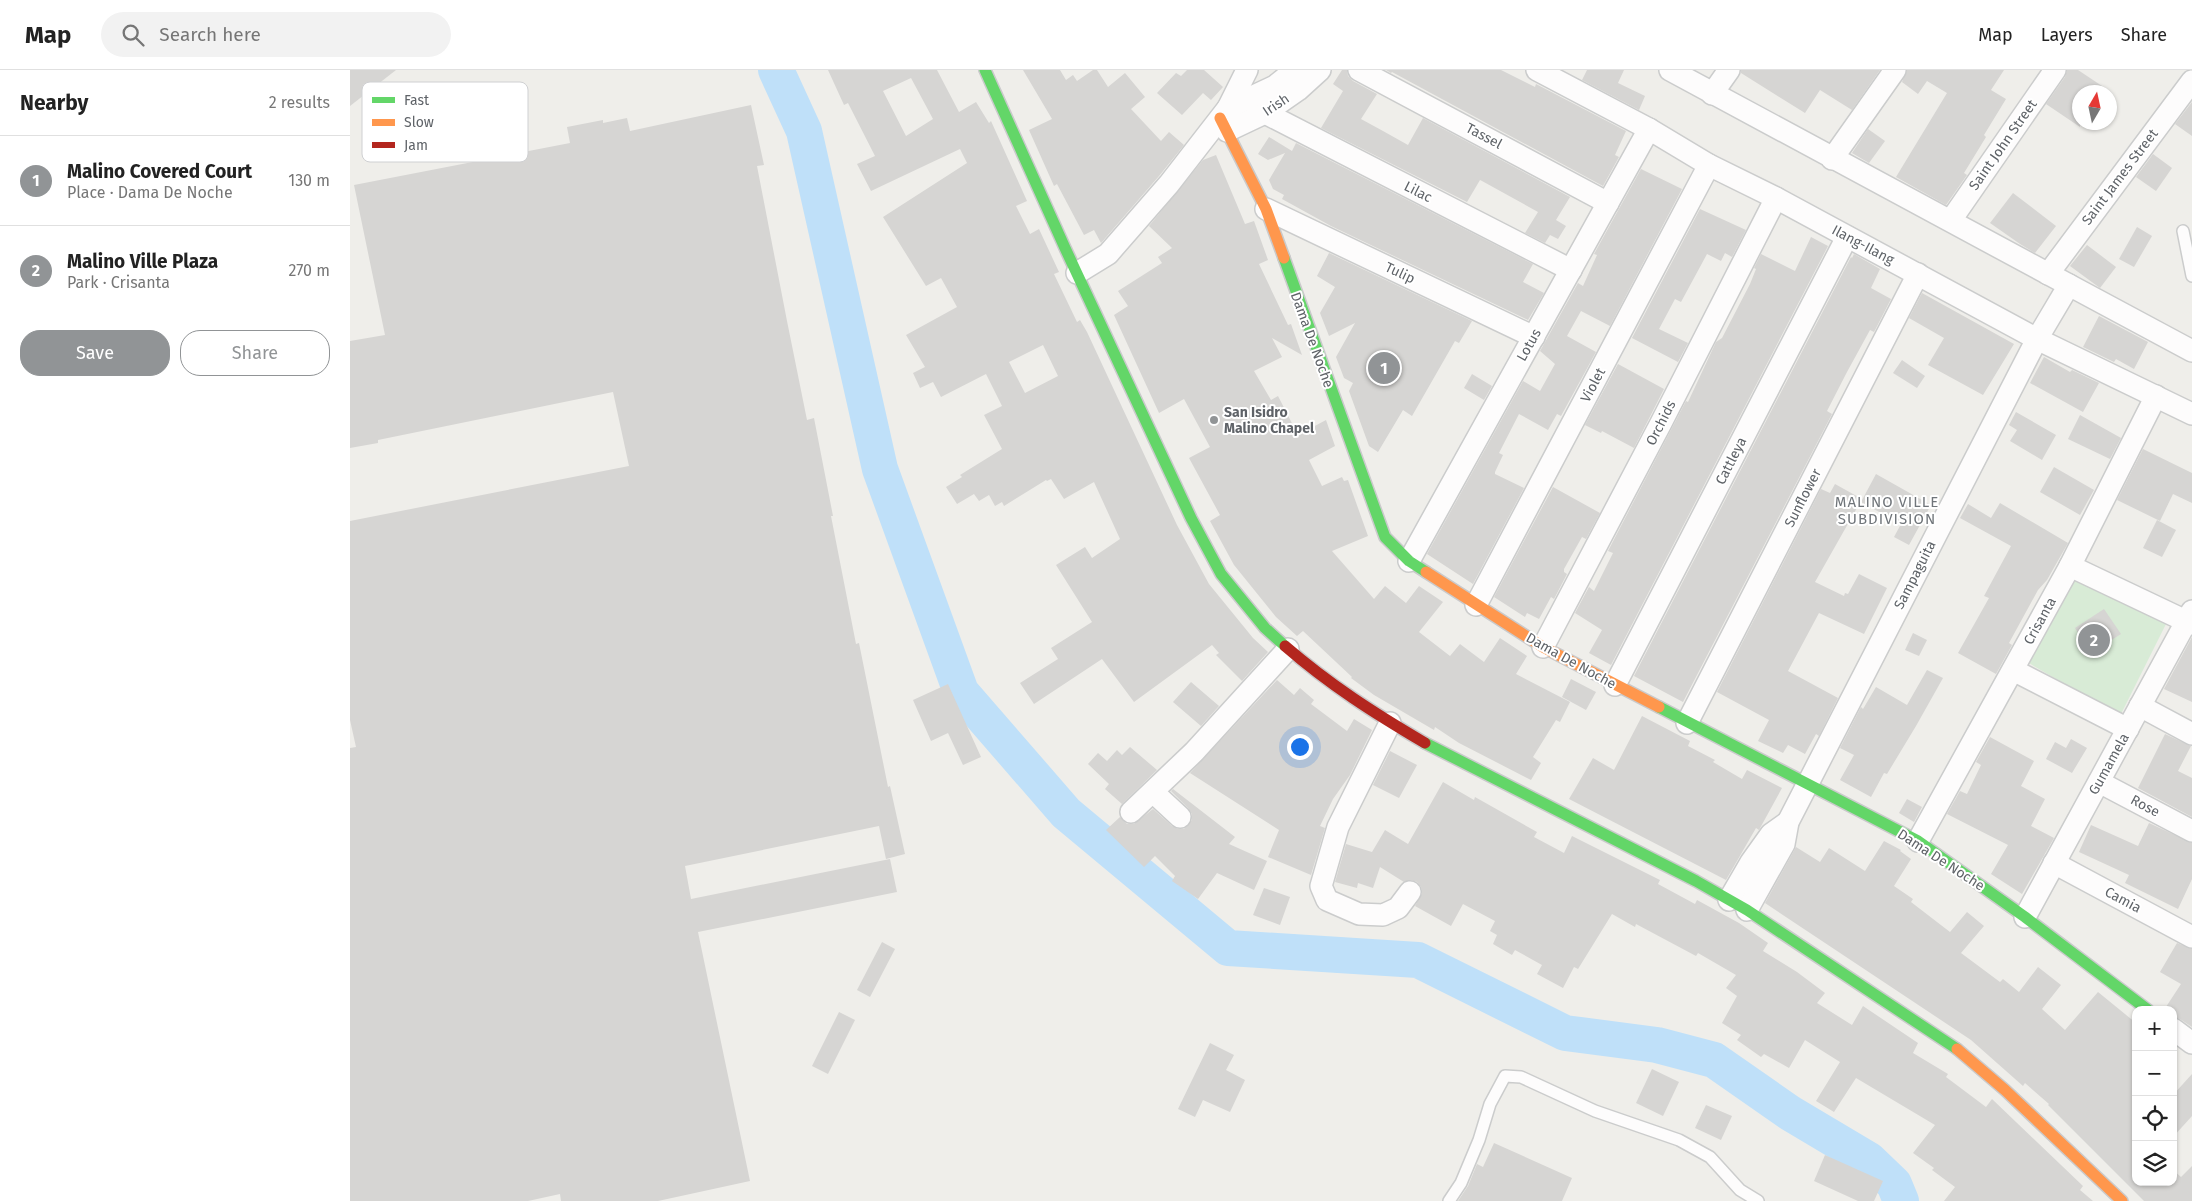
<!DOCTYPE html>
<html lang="en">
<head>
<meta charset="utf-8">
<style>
  body { margin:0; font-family:"Fira Sans",sans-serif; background:#f2f2f2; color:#222 }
  .controls { position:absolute; right:15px; bottom:15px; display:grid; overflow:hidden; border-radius:10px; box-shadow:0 1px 4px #0004 }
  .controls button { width:45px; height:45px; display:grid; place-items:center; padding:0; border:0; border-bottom:1px solid #e0e0e0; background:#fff; color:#222; font:25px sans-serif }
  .compass { position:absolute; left:1722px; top:15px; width:45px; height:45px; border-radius:50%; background:#fff; box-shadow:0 1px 4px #0004; rotate:9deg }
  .you { position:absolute; left:949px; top:676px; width:18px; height:18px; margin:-12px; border:4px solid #fff; border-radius:50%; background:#1a73e8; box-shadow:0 0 0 8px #1a73e833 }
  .badge { display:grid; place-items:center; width:32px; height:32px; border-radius:50%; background:#919496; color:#fff; font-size:16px; font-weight:700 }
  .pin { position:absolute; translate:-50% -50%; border:2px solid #fff; box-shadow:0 1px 5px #0006 }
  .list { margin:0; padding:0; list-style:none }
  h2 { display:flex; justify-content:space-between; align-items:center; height:65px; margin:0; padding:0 20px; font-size:21px }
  h2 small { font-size:16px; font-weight:400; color:#767676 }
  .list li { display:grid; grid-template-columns:32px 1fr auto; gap:15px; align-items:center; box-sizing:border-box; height:90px; padding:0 20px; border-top:1px solid #e0e0e0 }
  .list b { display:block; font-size:19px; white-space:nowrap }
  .list p { margin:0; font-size:16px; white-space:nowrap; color:#767676 }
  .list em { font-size:16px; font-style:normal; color:#767676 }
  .actions { display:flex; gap:10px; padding:15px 20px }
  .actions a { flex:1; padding:11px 0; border:1px solid #919496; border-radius:20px; text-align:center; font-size:18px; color:#919496 }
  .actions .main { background:#919496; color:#fff }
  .icon { flex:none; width:28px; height:28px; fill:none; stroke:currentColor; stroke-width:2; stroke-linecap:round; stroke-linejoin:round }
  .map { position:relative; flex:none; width:1842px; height:1131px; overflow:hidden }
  header { display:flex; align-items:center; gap:30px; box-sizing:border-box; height:70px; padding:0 25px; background:#fff; border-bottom:1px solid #e0e0e0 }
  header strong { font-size:24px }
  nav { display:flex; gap:28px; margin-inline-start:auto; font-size:18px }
  .search { width:350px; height:45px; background:#f2f2f2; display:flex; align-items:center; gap:12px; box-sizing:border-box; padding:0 18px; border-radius:28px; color:#767676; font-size:19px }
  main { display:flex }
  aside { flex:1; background:#fff }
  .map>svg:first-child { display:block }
</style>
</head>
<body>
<header>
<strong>Map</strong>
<div class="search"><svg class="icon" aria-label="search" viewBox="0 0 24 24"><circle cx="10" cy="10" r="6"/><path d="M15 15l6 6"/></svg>Search here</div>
<nav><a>Map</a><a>Layers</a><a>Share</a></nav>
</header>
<main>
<aside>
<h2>Nearby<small>2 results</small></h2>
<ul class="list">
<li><span class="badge">1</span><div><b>Malino Covered Court</b><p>Place · Dama De Noche</p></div><em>130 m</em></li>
<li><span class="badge">2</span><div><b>Malino Ville Plaza</b><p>Park · Crisanta</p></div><em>270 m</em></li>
</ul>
<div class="actions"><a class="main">Save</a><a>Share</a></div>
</aside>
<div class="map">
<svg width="1842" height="1131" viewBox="0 0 1842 1131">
  <rect width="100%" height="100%" fill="#efeeea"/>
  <polygon fill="#d8ebd6" points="1717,501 1817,552 1770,646 1670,588"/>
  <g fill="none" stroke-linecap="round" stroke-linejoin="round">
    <polyline stroke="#bfe0f9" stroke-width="36" points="426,0 454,61 530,399 611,622 716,743 878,878 1068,890 1215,963 1307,975 1364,990 1440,1043 1519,1090 1544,1114 1551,1131"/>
  </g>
  <g fill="#d6d5d3" fill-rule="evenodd">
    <polygon points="0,0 46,0 0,36"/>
    <path d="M478 0H587L609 42 626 32 639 53 641 51 677 131 666 136 680 164 689 159 709 202 704 204 727 252 730 250 737 262 827 455 859 514 903 568 918 582 892 611 866 585 869 583 862 575 784 632 752 589 684 634 670 613 708 589 701 578 742 552 706 495 735 477 742 488 770 469 744 412 714 429 701 409 697 411 696 410 654 436 652 432 645 436 639 425 629 431 624 424 607 434 596 417 612 407 610 405 652 379 634 345 652 336 636 304 591 327 583 312 570 318 563 303 575 297 556 265 607 237 591 208 576 216 533 147 617 93 610 79 521 121 507 94 525 86 498 33 494 35ZM561 8 583 49 556 66 533 21ZM693 275 708 306 675 323 659 292Z"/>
    <polygon points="673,0 710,0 716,10 723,5 727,11 743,0 747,0 758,17 775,3 795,27 781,39 811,71 819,62 834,75 809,106 751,173 744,160 734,165 707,114 704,116 679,60 702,49"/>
    <polygon points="837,0 854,0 873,17 861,30 853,23 832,45 807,23 826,3 831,6"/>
    <polygon points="992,0 997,0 998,6 1003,11 1027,24 1011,49 1033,61 1058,75 1073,48 1220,127 1206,150 1216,156 1208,169 1200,165 1195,173 1175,163 1188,142 1132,111 1130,110 1117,132 971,58 993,21 983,14"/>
    <polygon points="1036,0 1151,0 1185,17 1186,14 1276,61 1265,85 1269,87 1253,116 1042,2 1041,3"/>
    <polygon points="1237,0 1274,0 1268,13 1295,26 1289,40 1232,10"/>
    <polygon points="1391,0 1530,0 1502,40 1470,20 1455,43 1391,3"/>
    <polygon points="1557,0 1654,0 1641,20 1656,29 1634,65 1636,67 1614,103 1617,105 1596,135 1546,107 1597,23 1577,11 1568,24 1552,12"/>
    <polygon points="1717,0 1728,0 1761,22 1730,22 1730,57 1696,34 1715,7"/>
    <polygon points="1842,32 1842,66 1825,54"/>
    <polygon points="401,35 414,95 407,96 437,251 457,350 464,348 483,446 481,446 506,574 509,573 538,717 540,716 555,784 536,789 529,756 335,796 341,829 540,789 547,822 348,862 400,1111 308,1131 211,1131 210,1124 178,1131 0,1131 0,678 6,677 0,650 0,451 279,396 263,322 28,370 28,373 0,378 0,271 35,265 4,115 220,73 217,57 253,50 253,53 277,48 280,61"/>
    <polygon points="1518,59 1535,71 1519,93 1502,83"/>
    <polygon points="919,67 942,81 946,73 1183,194 1173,212 1194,223 1178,250 981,156 932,129 934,125 923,119 919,110 935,83 918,90 908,84"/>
    <polygon points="1803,84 1822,98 1806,121 1786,107"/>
    <polygon points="866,85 895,154 904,151 918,190 909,194 938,255 941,254 952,285 922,268 932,287 904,301 921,330 928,326 948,365 976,350 985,376 959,390 972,416 992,407 994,411 998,410 1018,466 982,481 1024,529 1035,516 1056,533 1069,516 1093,532 1069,562 1100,586 1110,574 1134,592 1150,568 1177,586 1166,604 1220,632 1210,652 1206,650 1183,687 1191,693 1181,710 1109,673 1085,657 1084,660 1024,625 1001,608 1002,607 953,561 947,566 926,547 884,495 860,451 870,445 839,388 860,377 834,329 809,343 764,245 778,236 768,221 812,193 808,187 822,178 799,156 853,90"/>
    <polygon points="1291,99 1332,119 1260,256 1231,241 1217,266 1246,282 1211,346 1207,344 1198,360 1169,344 1149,383 1153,385 1145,402 1145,404 1174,418 1123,514 1077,484 1173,311 1190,321 1205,294 1190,281 1228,213 1233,216 1247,185 1244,184"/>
    <polygon points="1663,123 1706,156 1685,183 1670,174 1640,153"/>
    <polygon points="1350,139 1396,160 1382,187 1375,183 1371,191 1357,184 1331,232 1325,229 1309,259 1338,273 1328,292 1282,268"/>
    <polygon points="1787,157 1802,166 1784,197 1769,189"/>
    <polygon points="1461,167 1478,176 1261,595 1239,583 1252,560 1225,543 1239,517 1244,521 1263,483 1258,481 1336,331 1338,332 1366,272 1372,268 1400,214 1406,199 1404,198 1411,184 1445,201"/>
    <polygon points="1737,175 1766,197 1750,218 1720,196"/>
    <polygon points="979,183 1122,251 1109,273 1105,271 1062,346 1053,340 1028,382 1019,376 999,321 1003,313 994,308 986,287 1005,253 979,266 970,243 985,217 967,206"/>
    <polygon points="1504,184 1530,199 1521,218 1541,229 1524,262 1520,260 1497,302 1477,341 1482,344 1333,632 1284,606 1501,187 1502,188"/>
    <polygon points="1572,223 1664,274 1633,325 1578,295 1594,268 1559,248"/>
    <polygon points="1749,246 1798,272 1784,299 1766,289 1764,292 1733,277"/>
    <polygon points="1694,287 1720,302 1722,300 1749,313 1733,342 1680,313"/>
    <polygon points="1552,290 1575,306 1567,318 1543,303"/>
    <polygon points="1268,294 1314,319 1284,378 1252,361 1251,363 1235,355"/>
    <polygon points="1122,304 1142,316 1134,330 1114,318"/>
    <polygon points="1666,342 1706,365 1692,390 1660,371 1667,360 1659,355"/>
    <polygon points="1730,345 1771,368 1760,389 1718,369"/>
    <polygon points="1793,379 1842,403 1842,433 1823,424 1810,451 1767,430"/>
    <polygon points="1704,397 1744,420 1730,445 1690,422"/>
    <polygon points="1526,404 1581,435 1559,475 1544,467 1551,454 1511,432"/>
    <polygon points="1485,414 1512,429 1465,512 1494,526 1495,523 1498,524 1509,504 1537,518 1514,564 1469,543 1438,601 1488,628 1469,666 1466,664 1455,684 1438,675 1433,683 1408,671 1419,650 1367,622 1471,419 1480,423"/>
    <polygon points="1203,417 1250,443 1236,469 1232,467 1214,499 1214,502 1217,504 1204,529 1201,527 1189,549 1177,543 1175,547 1144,527"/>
    <polygon points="1650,433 1718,473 1697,510 1688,520 1659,573 1662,575 1646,604 1608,583 1639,528 1634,526 1661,476 1610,448 1618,434 1641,448"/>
    <polygon points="1807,450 1826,460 1812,487 1793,478"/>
    <polygon points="1754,539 1771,564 1741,583 1725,558"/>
    <polygon points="1563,563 1577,570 1569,586 1555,580"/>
    <polygon points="1842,567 1842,632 1814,619"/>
    <polygon points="1577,600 1593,608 1566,656 1537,704 1534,703 1521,727 1490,710 1504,685 1490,678 1511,637 1513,639 1526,617 1557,635"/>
    <polygon points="1221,609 1246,622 1236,640 1212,627"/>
    <polygon points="927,610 944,625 950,618 964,630 961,634 997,661 1004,649 1022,660 1000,705 983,729 970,756 975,758 961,805 918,787 929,760 840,703"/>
    <polygon points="841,612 869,636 851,656 823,632"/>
    <polygon points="598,614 631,687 613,695 598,663 581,671 563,630"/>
    <polygon points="1292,646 1340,671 1338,676 1365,690 1363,692 1392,709 1397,700 1432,718 1409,760 1406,758 1376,810 1219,729 1243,688 1264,700"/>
    <polygon points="1815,664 1841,676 1828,701 1842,708 1842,747 1788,718"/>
    <polygon points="1640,667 1684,691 1671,716 1695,729 1681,756 1704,768 1672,824 1641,804 1658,775 1597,744 1610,721 1617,724 1631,695 1626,692"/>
    <polygon points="1721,669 1737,678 1722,703 1696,689 1705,672 1716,678"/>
    <polygon points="780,677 807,700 772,734 755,719 759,714 738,694 748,683 757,691 767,680 772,685"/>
    <polygon points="1040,681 1067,695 1049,728 1023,715"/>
    <polygon points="1093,712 1124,730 1125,727 1187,762 1184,767 1214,783 1222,766 1310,810 1308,814 1345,834 1347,830 1389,853 1418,873 1413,881 1447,902 1475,923 1467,933 1502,955 1513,936 1568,973 1563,983 1598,1004 1596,1007 1636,1037 1642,1029 1733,1116 1730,1120 1743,1131 1594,1131 1605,1117 1582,1100 1584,1098 1563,1083 1585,1055 1506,1008 1484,1042 1466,1031 1490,992 1455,970 1439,998 1414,984 1411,987 1387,970 1391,965 1372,953 1387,926 1376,918 1386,905 1348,883 1346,886 1286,854 1285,857 1262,844 1228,899 1224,897 1213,918 1187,904 1192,895 1165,880 1162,885 1143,874 1147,865 1140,861 1145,851 1113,834 1101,856 1065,836 1072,823 1071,817 1067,812 1061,810 1054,812 1030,797 1023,818 1008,813 1007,818 985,812 996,774 1022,782 1035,760 1058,774"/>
    <polygon points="823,719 885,767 879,774 917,791 904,820 867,803 848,829 822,811 825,806 805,786 794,797 756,760 770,747 777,754 784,754 803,739 822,756 828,759 834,759 842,750 842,744 838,738 821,721"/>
    <polygon points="1557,729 1572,737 1564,752 1549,743"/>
    <polygon points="1799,753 1842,773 1842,809 1828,839 1775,813 1779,805 1729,782 1741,755 1788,776"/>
    <polygon points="1534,771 1551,780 1550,781 1561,789 1544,816 1563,829 1561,832 1600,862 1617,842 1634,856 1611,883 1650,912 1653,909 1669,922 1688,897 1711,915 1692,939 1715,960 1748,922 1786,953 1786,1112 1823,1112 1823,1100 1831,1107 1842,1096 1842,1131 1794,1131 1698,1035 1699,1034 1675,1013 1673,1016 1621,970 1415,833 1446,777 1470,792 1479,778 1515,801"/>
    <polygon points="914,818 940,827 930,855 903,845"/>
    <polygon points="532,872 545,879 520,927 507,920"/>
    <polygon points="1827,873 1842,879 1842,957 1830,949 1823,947 1823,940 1814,940 1831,914 1810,902"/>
    <polygon points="489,942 505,950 478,1004 462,996"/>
    <polygon points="860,973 884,985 876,1000 895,1010 880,1042 853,1030 845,1047 828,1039"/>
    <polygon points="1302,999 1329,1012 1313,1046 1286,1033"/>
    <polygon points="1842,1004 1842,1046 1823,1067 1823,1025"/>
    <polygon points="1356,1035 1382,1046 1371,1070 1345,1058"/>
    <polygon points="1144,1073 1222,1108 1212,1131 1108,1131 1118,1116 1127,1094 1133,1097"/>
    <polygon points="1475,1085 1533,1111 1524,1131 1508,1131 1464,1111"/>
  </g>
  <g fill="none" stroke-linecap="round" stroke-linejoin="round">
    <g stroke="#cbcccc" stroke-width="14">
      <g id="lane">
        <polyline points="1833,161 1842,206"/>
        <polyline points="1099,1131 1111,1113 1129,1070 1140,1034 1155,1006 1171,1007 1245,1041 1329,1070 1360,1087 1390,1120 1408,1131"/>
      </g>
    </g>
    <g stroke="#cbcccc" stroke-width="24">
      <g id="street">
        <polyline points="1009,0 1258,133"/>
        <polyline points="1187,0 1299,59 1359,95 1426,128 1687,269 1842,344"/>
        <polyline points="1320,0 1719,215 1687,269 1438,752 1434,774 1397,840"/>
        <polyline points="1362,24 1379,0"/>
        <polyline points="878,38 897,0"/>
        <polyline points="915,43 1221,200"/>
        <polyline points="877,61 915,43 948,20 970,0"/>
        <polyline points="1482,89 1545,0"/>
        <polyline points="916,139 1184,267"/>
        <polyline points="1601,150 1705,0"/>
        <polyline points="727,203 758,184 819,114 878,38 925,16 945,0"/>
        <polyline points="1698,204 1842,11"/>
        <polyline points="1719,215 1842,281"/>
        <polyline points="1059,491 1299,59"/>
        <polyline points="1720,496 1842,554"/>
        <polyline points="1126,535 1359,95"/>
        <polyline points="1193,577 1311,353 1426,128"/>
        <polyline points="1663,600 1778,659"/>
        <polyline points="1265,615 1497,167"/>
        <polyline points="1790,636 1842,664"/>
        <polyline points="1040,653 988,757 971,816 977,830 1009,844 1033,845 1048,838 1060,822"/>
        <polyline points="1337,653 1568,204"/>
        <polyline points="1749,712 1842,761"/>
        <polyline points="803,722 830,747"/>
        <polyline points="781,742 844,682 938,579"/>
        <polyline points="1568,771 1720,496 1806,326"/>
        <polyline points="1704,793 1842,867"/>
        <polyline points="1379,830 1401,792 1421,764 1438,752"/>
        <polyline points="1675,847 1842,541"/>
        <polyline points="1823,959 1842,973"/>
      </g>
    </g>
    <g stroke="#cacacb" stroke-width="14">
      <g id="fast">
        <polyline points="635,0 715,178 841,448 871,504 915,558 935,576"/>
        <polyline points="934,188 1035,467 1059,491 1076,502"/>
        <polyline points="1309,637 1568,771 1675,847 1798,940"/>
        <polyline points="1075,673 1346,811 1397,840 1607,979"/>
      </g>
    </g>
    <g stroke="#cacacb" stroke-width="14">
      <g id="slow">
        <polyline points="870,48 916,139 934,188"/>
        <polyline points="1076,502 1193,577 1309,637"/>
        <polyline points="1607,979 1655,1020 1772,1131"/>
      </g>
    </g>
    <g stroke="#cacacb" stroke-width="14">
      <path id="jam" d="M935 576C980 615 1024 643 1075 673"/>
    </g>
    <use href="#lane" stroke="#fdfcfc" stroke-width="11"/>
    <use href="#street" stroke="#fdfcfc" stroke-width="21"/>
    <use href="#fast" stroke="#63d668" stroke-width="11"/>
    <use href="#slow" stroke="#ff974d" stroke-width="11"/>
    <use href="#jam" stroke="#b3261e" stroke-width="11"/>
  </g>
  <circle fill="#919496" stroke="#fff" stroke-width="2" cx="864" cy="350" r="5"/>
  <g text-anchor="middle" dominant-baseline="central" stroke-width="4" stroke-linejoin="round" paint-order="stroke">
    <g font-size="14" fill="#5f6368" stroke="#fff">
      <text transform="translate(926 35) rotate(-34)">Irish</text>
      <text transform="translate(1134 66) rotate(28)">Tassel</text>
      <text transform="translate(1653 75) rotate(-55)">Saint John Street</text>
      <text transform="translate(1770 107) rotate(-53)">Saint James Street</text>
      <text transform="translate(1068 122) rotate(27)">Lilac</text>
      <text transform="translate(1513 175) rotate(28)">Ilang-Ilang</text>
      <text transform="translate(1050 203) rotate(25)">Tulip</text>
      <text transform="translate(962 270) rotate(70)">Dama De Noche</text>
      <text transform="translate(1179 275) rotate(-61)">Lotus</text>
      <text transform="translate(1243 315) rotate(-62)">Violet</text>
      <text transform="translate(1311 353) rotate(-63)">Orchids</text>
      <text transform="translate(1381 391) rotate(-63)">Cattleya</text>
      <text transform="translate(1453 428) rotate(-63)">Sunflower</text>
      <text transform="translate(1565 505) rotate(-63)">Sampaguita</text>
      <text transform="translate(1690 551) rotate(-61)">Crisanta</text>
      <text transform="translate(1221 591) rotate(29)">Dama De Noche</text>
      <text transform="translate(1759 694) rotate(-61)">Gumamela</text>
      <text transform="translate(1795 736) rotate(28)">Rose</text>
      <text transform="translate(1591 790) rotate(33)">Dama De Noche</text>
      <text transform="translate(1773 830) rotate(28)">Camia</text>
    </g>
    <g font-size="14" font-weight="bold" fill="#5f6368" stroke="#fff" text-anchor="start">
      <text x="874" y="342">San Isidro<tspan x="874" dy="16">Malino Chapel</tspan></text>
    </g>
    <g font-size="15" letter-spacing="1" fill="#70757a" stroke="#fff">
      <text x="1537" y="432">MALINO VILLE<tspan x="1537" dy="17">SUBDIVISION</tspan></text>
    </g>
  </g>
  <rect x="12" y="12" width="166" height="80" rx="8" fill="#fff" stroke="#cfd0d2" stroke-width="1"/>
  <rect x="22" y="27" width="23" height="6" fill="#63d668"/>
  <rect x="22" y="49" width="23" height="7" fill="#ff974d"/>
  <rect x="22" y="72" width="23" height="6" fill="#b3261e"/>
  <g font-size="14" fill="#5f6368">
    <text x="54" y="35">Fast</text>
    <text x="54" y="57">Slow</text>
    <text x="54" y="80">Jam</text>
  </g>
</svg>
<div class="controls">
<button>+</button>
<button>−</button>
<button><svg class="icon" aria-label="locate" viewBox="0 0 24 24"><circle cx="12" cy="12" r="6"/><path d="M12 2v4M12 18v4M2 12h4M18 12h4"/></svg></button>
<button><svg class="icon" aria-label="layers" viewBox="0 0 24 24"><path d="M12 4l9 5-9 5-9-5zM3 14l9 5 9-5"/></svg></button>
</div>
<svg class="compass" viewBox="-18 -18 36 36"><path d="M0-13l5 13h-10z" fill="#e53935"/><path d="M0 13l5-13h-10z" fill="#767676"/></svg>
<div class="you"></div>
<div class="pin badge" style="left:1034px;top:298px">1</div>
<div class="pin badge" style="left:1744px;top:570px">2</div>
</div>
</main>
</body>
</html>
